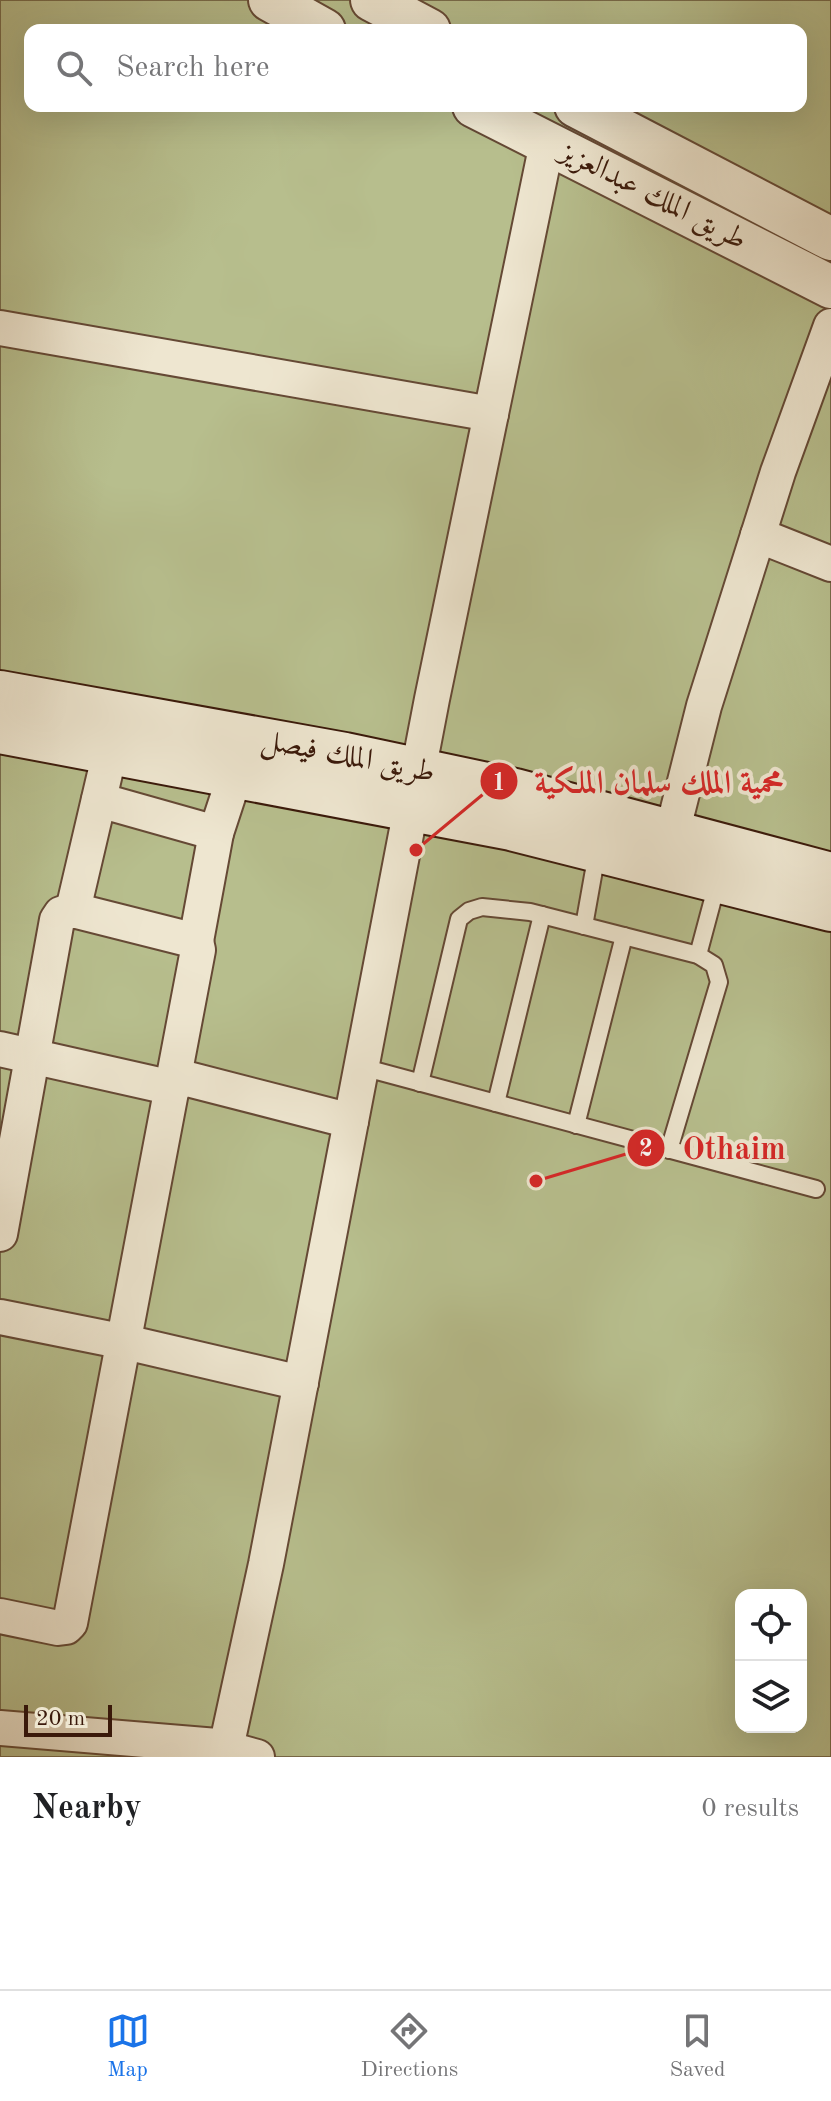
<!DOCTYPE html>
<html lang="en">
<head>
<meta charset="utf-8">
<style>
  body { margin:0; font-family:"Old Standard TT",Amiri,serif; background:#f6f6f6; color:#202124 }
  .controls { position:absolute; right:24px; bottom:24px; display:grid; overflow:hidden; border-radius:16px; box-shadow:0 8px 32px #0002 }
  .controls button { width:72px; height:72px; display:grid; place-items:center; padding:0; border:0; border-bottom:2px solid #e0e0e0; background:#fff; color:#202124; font:40px sans-serif }
  .scale { position:absolute; left:24px; bottom:20px; width:88px; box-sizing:border-box; padding-left:8px; border:4px solid #3a190a; border-top:0; font-size:22px; line-height:28px; white-space:nowrap; color:#3a190a; -webkit-text-stroke:6px #eee6d0; paint-order:stroke }
  .list { margin:0; padding:0; list-style:none }
  h2 { display:flex; justify-content:space-between; align-items:center; height:104px; margin:0; padding:0 32px; font-size:34px }
  h2 small { font-size:26px; font-weight:400; color:#757577 }
  .icon { flex:none; width:44px; height:44px; fill:none; stroke:currentColor; stroke-width:2; stroke-linecap:round; stroke-linejoin:round }
  .map { position:relative; flex:none; width:831px; height:1757px; overflow:hidden }
  .search { position:absolute; background:#fff; box-shadow:0 8px 32px #0002; left:24px; right:24px; top:24px; height:88px; display:flex; align-items:center; gap:20px; box-sizing:border-box; padding:0 28px; border-radius:16px; color:#757577; font-size:30px }
  .sheet { height:232px; background:#fff }
  nav { display:flex; justify-content:space-around; align-items:center; box-sizing:border-box; height:112px; border-top:2px solid #e0e0e0; background:#fff; font-size:22px; color:#757577 }
  nav a { display:grid; justify-items:center; gap:4px }
  nav .on { color:#1a73e8 }
  .map>svg:first-child { display:block }
</style>
</head>
<body>
<div class="map">
<svg width="831" height="1757" viewBox="0 0 831 1757">
  <rect width="100%" height="100%" fill="#e5d9b7"/>
  <filter id="stains"><feTurbulence type="fractalNoise" baseFrequency=".0025" numOctaves="4"/><feColorMatrix values="0 0 0 0 .2 0 0 0 0 .09 0 0 0 0 .02 0 0 0 .5 -.17"/></filter>
  <radialGradient id="worn" r=".72"><stop offset=".6" stop-color="#630" stop-opacity="0"/><stop offset="1" stop-color="#630" stop-opacity=".3"/></radialGradient>
  <path fill="#b7be8d" stroke="#786c4c" stroke-width="2" fill-rule="evenodd" d="M0 0H831V1757H0ZM30 30H801V106H30ZM741 1595H801V1727H741Z"/>
  <g fill="none" stroke-linecap="round" stroke-linejoin="round">
    <g stroke="#654935" stroke-width="20">
      <g id="service">
        <polyline points="584,926 597,853"/>
        <polyline points="698,955 717,884"/>
        <polyline points="362,1067 816,1189"/>
        <polyline points="420,1083 459,919 469,911 482,907 530,912 698,955 714,965 719,982 669,1150"/>
        <polyline points="496,1103 542,915"/>
        <polyline points="576,1125 624,936"/>
      </g>
    </g>
    <g stroke="#654935" stroke-width="38">
      <g id="minor">
        <polyline points="0,328 491,414"/>
        <polyline points="758,535 831,564"/>
        <polyline points="99,800 216,833 235,775"/>
        <polyline points="672,833 704,706 778,472 831,326"/>
        <polyline points="73,910 110,752"/>
        <polyline points="196,941 216,833"/>
        <polyline points="0,1049 173,1088"/>
        <polyline points="176,1076 351,1121"/>
        <polyline points="0,1234 57,920 61,914 73,910 196,941 198,950 70,1623 66,1627 58,1628 0,1616"/>
        <polyline points="0,1317 125,1342 301,1383"/>
        <polyline points="0,1728 217,1746 257,1757"/>
        <polyline points="226,1748 266,1564 432,699 547,143"/>
      </g>
    </g>
    <g stroke="#654935" stroke-width="46">
      <g id="tertiary">
        <polyline points="270,0 324,30"/>
        <polyline points="372,0 429,30"/>
        <polyline points="474,106 831,287"/>
        <polyline points="576,106 831,239"/>
      </g>
    </g>
    <g stroke="#3a190a" stroke-width="48">
      <g id="secondary">
        <polyline points="0,693 345,755 515,791 831,875"/>
        <polyline points="0,731 511,828 831,909"/>
      </g>
    </g>
    <use href="#service" stroke="#eee6d0" stroke-width="16"/>
    <use href="#minor" stroke="#eee6d0" stroke-width="34"/>
    <use href="#tertiary" stroke="#eee6d0" stroke-width="42"/>
    <use href="#secondary" stroke="#eee6d0" stroke-width="44"/>
  </g>
  <g text-anchor="middle" dominant-baseline="central" stroke-width="8" stroke-linejoin="round" paint-order="stroke">
    <g font-size="30" fill="#3a190a" stroke="#eee6d0">
      <text transform="translate(653 196) rotate(27)">طريق الملك عبدالعزيز</text>
      <text transform="translate(348 757) rotate(11)">طريق الملك فيصل</text>
    </g>
  </g>
  <path fill="none" stroke="#d62828" stroke-width="3" d="M416 850L499 781M536 1181L646 1148"/>
  <g fill="#d62828" stroke="#eee6d0" stroke-width="3">
    <circle cx="416" cy="850" r="8"/>
    <circle cx="536" cy="1181" r="8"/>
    <circle cx="499" cy="781" r="20"/>
    <circle cx="646" cy="1148" r="20"/>
  </g>
  <g font-size="24" text-anchor="middle" font-weight="bold" fill="#fff">
    <text x="499" y="790">1</text>
    <text x="646" y="1156">2</text>
  </g>
  <g font-size="32" text-anchor="middle" font-weight="bold" fill="#d62828" stroke="#eee6d0" stroke-width="8" stroke-linejoin="round" paint-order="stroke">
    <text x="659" y="793">محمية الملك سلمان الملكية</text>
    <text x="734" y="1159">Othaim</text>
  </g>
  <rect width="100%" height="100%" filter="url(#stains)"/>
  <rect width="100%" height="100%" fill="url(#worn)"/>
</svg>
<div class="controls">
<button><svg class="icon" aria-label="locate" viewBox="0 0 24 24"><circle cx="12" cy="12" r="6"/><path d="M12 2v4M12 18v4M2 12h4M18 12h4"/></svg></button>
<button><svg class="icon" aria-label="layers" viewBox="0 0 24 24"><path d="M12 4l9 5-9 5-9-5zM3 14l9 5 9-5"/></svg></button>
</div>
<div class="scale">20 m</div>
<div class="search"><svg class="icon" aria-label="search" viewBox="0 0 24 24"><circle cx="10" cy="10" r="6"/><path d="M15 15l6 6"/></svg>Search here</div>
</div>
<section class="sheet">
<h2>Nearby<small>0 results</small></h2>
<ul class="list">
</ul>
</section>
<nav>
<a class="on"><svg class="icon" aria-label="map" viewBox="0 0 24 24"><path d="M3 6l6-2 6 2 6-2v14l-6 2-6-2-6 2zM9 4v14M15 6v14"/></svg>Map</a>
<a><svg class="icon" aria-label="directions" viewBox="0 0 24 24"><path d="M12 3l9 9-9 9-9-9zM9 14v-3h6M13 9l2 2-2 2"/></svg>Directions</a>
<a><svg class="icon" aria-label="saved" viewBox="0 0 24 24"><path d="M7 4h10v16l-5-4-5 4z"/></svg>Saved</a>
</nav>
</body>
</html>
